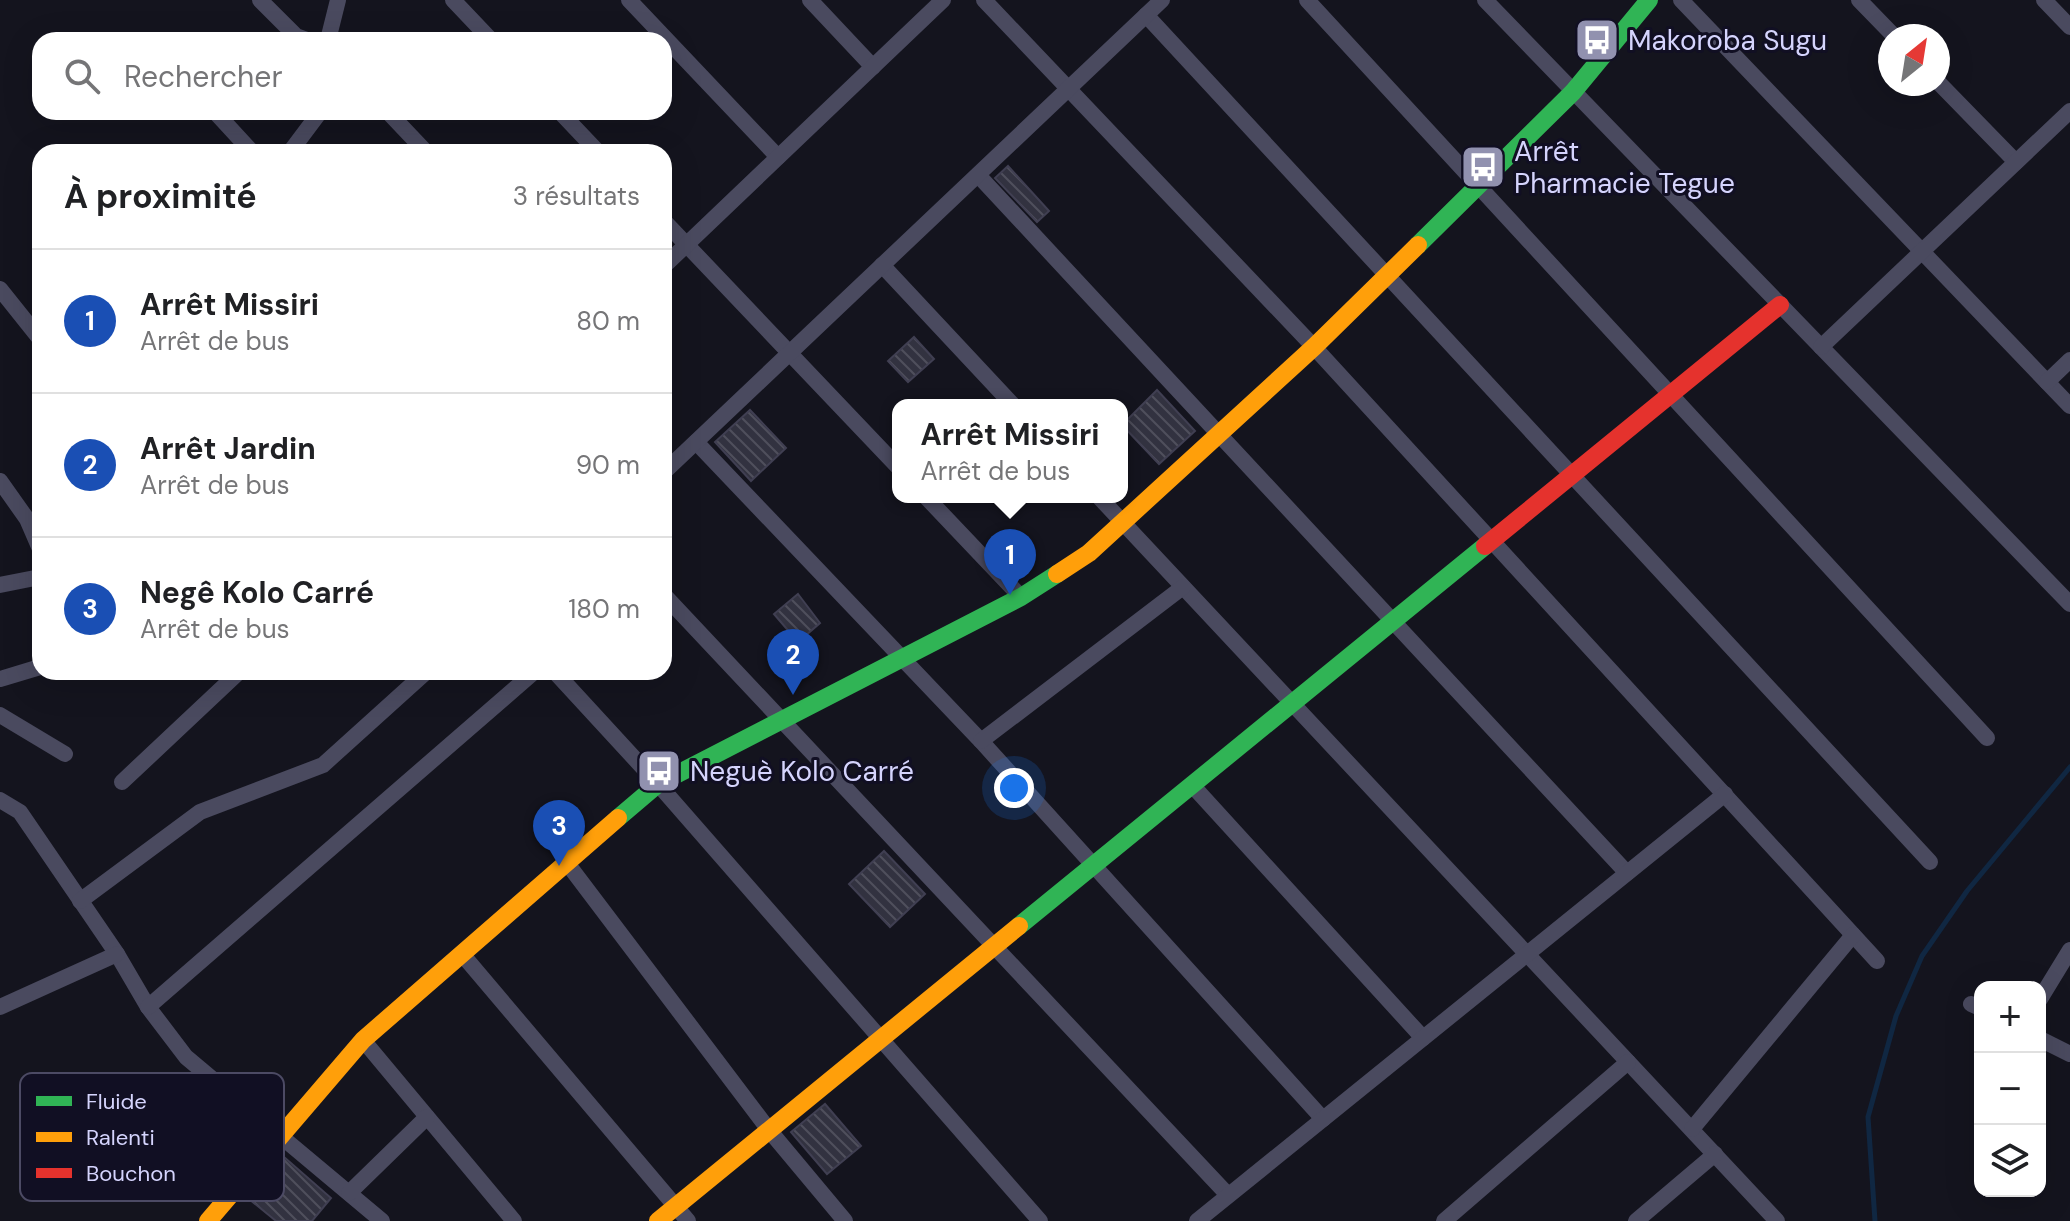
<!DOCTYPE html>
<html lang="fr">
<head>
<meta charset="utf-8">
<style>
  body { margin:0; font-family:"DM Sans",sans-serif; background:#f6f6f6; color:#202124 }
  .controls { position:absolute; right:24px; bottom:24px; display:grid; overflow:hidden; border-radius:16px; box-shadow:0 8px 32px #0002 }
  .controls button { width:72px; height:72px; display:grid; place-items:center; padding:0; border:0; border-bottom:2px solid #e0e0e0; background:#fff; color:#202124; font:40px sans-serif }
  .compass { position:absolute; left:1878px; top:24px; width:72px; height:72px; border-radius:50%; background:#fff; box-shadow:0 8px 32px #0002; rotate:30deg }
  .you { position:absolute; left:1014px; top:788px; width:28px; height:28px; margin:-20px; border:6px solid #fff; border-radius:50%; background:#1a73e8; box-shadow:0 0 0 12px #1a73e833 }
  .badge { display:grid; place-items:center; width:52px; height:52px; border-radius:50%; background:#b45309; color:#fff; font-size:26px; font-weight:700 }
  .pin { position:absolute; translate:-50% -66px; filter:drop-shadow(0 2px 4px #0008) }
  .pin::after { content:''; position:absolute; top:42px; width:28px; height:24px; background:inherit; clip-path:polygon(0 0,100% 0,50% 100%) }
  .popup { position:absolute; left:892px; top:399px; width:236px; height:104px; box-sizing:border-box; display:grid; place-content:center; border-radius:16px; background:#fff; filter:drop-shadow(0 2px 6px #0005); font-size:26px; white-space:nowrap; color:#757577 }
  .popup b { font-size:30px; color:#202124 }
  .popup::after { content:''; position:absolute; left:50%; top:100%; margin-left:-16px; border:16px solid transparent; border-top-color:#fff }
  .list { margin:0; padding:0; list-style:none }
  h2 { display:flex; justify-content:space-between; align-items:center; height:104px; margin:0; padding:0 32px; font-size:34px }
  h2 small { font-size:26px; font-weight:400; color:#757577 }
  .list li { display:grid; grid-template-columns:52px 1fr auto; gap:24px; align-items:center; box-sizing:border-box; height:144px; padding:0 32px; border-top:2px solid #e0e0e0 }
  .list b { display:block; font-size:30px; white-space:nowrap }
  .list p { margin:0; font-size:26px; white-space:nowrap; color:#757577 }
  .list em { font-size:26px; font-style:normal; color:#757577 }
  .icon { flex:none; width:44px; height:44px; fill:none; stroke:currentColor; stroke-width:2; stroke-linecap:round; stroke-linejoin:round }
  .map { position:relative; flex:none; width:2070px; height:1221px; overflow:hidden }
  .search { position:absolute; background:#fff; box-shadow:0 8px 32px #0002; left:32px; top:32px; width:640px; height:88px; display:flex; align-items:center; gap:20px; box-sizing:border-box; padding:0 28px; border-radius:24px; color:#757577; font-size:30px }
  .panel { position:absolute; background:#fff; box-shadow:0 8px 32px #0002; left:32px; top:144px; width:640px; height:536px; border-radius:24px }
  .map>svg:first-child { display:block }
</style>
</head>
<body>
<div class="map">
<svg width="2070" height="1221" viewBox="0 0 2070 1221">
  <defs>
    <pattern id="building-back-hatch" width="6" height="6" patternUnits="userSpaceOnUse" patternTransform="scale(2)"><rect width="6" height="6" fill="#323240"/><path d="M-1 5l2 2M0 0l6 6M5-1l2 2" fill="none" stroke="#4f4f5c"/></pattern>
  </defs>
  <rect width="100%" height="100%" fill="#14141e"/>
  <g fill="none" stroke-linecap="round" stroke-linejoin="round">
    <polyline stroke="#102742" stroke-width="5" points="1875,1221 1868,1117 1896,1016 1922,956 1967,891 2070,767"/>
  </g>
  <g fill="url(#building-back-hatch)" stroke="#403f52" stroke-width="2">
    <polygon points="1008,166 1049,211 1037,222 995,178"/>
    <polygon points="914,337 934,359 908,382 888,361"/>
    <polygon points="1157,390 1195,431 1159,464 1122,425"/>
    <polygon points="750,410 786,448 751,481 715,442"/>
    <polygon points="798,594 820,623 798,642 774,614"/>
    <polygon points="884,851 925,894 890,927 849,884"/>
    <polygon points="825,1104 861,1146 827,1174 791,1132"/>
    <polygon points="284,1157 331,1198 312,1221 276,1221 249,1199"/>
  </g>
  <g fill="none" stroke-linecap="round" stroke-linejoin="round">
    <g stroke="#4a4a5f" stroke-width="16">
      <polyline points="260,0 296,36 307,40"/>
      <polyline points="453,0 491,40"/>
      <polyline points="629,0 778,157"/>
      <polyline points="810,0 873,67"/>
      <polyline points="984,0 1314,347 1877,961"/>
      <polyline points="1307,0 1987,738"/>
      <polyline points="1485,0 2070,604"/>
      <polyline points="1681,0 2070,406"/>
      <polyline points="1859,0 1894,36"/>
      <polyline points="2044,0 2070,27"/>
      <polyline points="1146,15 1930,862"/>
      <polyline points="328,40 338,0"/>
      <polyline points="1938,82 2016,162"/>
      <polyline points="388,112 426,152"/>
      <polyline points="560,112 598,152"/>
      <polyline points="217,114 252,152"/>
      <polyline points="290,152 320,112"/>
      <polyline points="978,175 1627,873"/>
      <polyline points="664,221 898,467"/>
      <polyline points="882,265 1013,405"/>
      <polyline points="664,266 943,0"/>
      <polyline points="0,289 40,339"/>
      <polyline points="1821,347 2070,111"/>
      <polyline points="2047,382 2070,360"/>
      <polyline points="696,442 981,741 1323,1119"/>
      <polyline points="664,472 1162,0"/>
      <polyline points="0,481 27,519 40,549"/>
      <polyline points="926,497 1021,597"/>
      <polyline points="1099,497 1777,1221"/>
      <polyline points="0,585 40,577"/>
      <polyline points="664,595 1228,1195"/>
      <polyline points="555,672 658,784 1040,1221"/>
      <polyline points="0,679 40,667"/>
      <polyline points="0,715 65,754"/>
      <polyline points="981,741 1183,587"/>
      <polyline points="122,782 239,672"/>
      <polyline points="1192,785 1423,1038"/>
      <polyline points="0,800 20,812 117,954 148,1007 186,1057 382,1221"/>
      <polyline points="567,863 769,1130 845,1221"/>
      <polyline points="80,901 200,812 323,765 426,672"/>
      <polyline points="462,954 688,1221"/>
      <polyline points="2040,999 2070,950"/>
      <polyline points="1971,1004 1980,1008"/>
      <polyline points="0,1007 117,954"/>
      <polyline points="148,1007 534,672"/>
      <polyline points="2040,1039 2070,1054"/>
      <polyline points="363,1040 514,1221"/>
      <polyline points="1692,1129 1853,935"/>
      <polyline points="349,1193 427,1117"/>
      <polyline points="1197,1221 1725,794"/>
      <polyline points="1444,1221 1628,1062"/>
      <polyline points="1636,1221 1715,1154"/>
    </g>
    <g stroke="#30b455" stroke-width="18">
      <polyline points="1418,245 1573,92 1649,0"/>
      <polyline points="618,818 658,784 1021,597 1057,574"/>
      <polyline points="1019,926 1485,546"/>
    </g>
    <g stroke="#ff9f0a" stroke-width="18">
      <polyline points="1057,574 1089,553 1314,347 1418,245"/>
      <polyline points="208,1221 363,1040 618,818"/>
      <polyline points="658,1221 1019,926"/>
    </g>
    <polyline stroke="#e5322d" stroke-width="18" points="1485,546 1780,305"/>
  </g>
  <defs>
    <g id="bus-square" transform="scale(2.3)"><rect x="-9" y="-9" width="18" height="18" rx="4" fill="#9191af" stroke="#110f23"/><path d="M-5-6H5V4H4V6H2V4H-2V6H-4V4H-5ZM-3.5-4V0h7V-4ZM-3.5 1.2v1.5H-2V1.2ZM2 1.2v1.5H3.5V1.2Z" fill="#fff"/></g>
  </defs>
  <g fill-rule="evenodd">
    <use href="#bus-square" x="1597" y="40"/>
    <use href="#bus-square" x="1483" y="167"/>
    <use href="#bus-square" x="659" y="771"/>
  </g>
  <g text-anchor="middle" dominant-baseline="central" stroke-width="6" stroke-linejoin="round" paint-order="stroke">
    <g font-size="28" fill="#d5d4fd" stroke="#110f23" text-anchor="start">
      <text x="1628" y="40">Makoroba Sugu</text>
      <text x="1514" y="151">Arrêt<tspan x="1514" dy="32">Pharmacie Tegue</tspan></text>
      <text x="690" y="771">Neguè Kolo Carré</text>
    </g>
  </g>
  <rect x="20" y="1073" width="264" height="128" rx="12" fill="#110f23" stroke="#4c4a64" stroke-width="2"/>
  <rect x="36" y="1096" width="36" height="10" fill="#30b455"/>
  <rect x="36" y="1132" width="36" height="10" fill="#ff9f0a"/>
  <rect x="36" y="1168" width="36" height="10" fill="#e5322d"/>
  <g font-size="22" fill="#d5d4fd">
    <text x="86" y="1109">Fluide</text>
    <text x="86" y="1145">Ralenti</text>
    <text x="86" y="1181">Bouchon</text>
  </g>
</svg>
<div class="controls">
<button>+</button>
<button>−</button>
<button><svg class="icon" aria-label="layers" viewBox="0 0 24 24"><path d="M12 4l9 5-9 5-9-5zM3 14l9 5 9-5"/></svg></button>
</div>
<svg class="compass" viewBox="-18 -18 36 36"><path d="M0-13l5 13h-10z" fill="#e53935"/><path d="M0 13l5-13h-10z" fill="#757577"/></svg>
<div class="you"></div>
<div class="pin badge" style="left:1010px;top:595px;background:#1a4fb4">1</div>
<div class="popup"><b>Arrêt Missiri</b>Arrêt de bus</div>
<div class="pin badge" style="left:793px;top:695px;background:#1a4fb4">2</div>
<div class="pin badge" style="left:559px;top:866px;background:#1a4fb4">3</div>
<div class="search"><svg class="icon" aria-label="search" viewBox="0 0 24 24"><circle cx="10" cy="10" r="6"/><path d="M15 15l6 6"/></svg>Rechercher</div>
<section class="panel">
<h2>À proximité<small>3 résultats</small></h2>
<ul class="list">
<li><span class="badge" style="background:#1a4fb4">1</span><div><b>Arrêt Missiri</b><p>Arrêt de bus</p></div><em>80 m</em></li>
<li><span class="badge" style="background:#1a4fb4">2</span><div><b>Arrêt Jardin</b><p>Arrêt de bus</p></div><em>90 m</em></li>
<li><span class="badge" style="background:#1a4fb4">3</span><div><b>Negê Kolo Carré</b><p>Arrêt de bus</p></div><em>180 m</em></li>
</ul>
</section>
</div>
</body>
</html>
